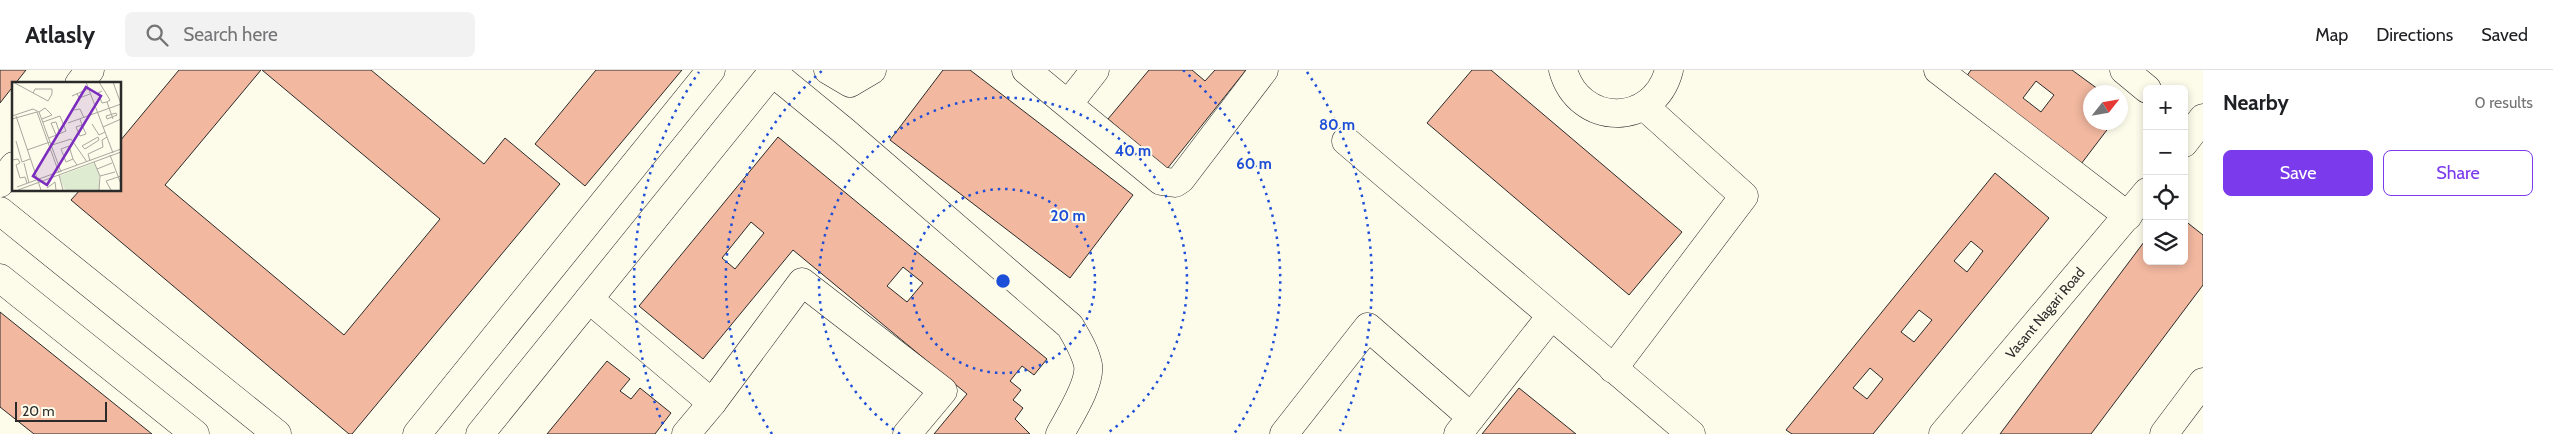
<!DOCTYPE html>
<html lang="en">
<head>
<meta charset="utf-8">
<style>
  body { margin:0; font-family:Cabin,sans-serif; background:#f2f2f2; color:#202124 }
  .controls { position:absolute; right:15px; top:15px; display:grid; overflow:hidden; border-radius:8px; box-shadow:0 2px 8px #0003 }
  .controls button { width:45px; height:45px; display:grid; place-items:center; padding:0; border:0; border-bottom:1px solid #e0e0e0; background:#fff; color:#202124; font:25px sans-serif }
  .compass { position:absolute; left:2083px; top:15px; width:45px; height:45px; border-radius:50%; background:#fff; box-shadow:0 2px 8px #0003; rotate:59deg }
  .scale { position:absolute; left:15px; bottom:12px; width:92px; box-sizing:border-box; padding-left:5px; border:2px solid #2b2b2b; border-top:0; font-size:14px; line-height:18px; white-space:nowrap; color:#2b2b2b; -webkit-text-stroke:4px #fdfbea; paint-order:stroke }
  .list { margin:0; padding:0; list-style:none }
  h2 { display:flex; justify-content:space-between; align-items:center; height:65px; margin:0; padding:0 20px; font-size:21px }
  h2 small { font-size:16px; font-weight:400; color:#757577 }
  .actions { display:flex; gap:10px; padding:15px 20px }
  .actions a { flex:1; padding:11px 0; border:1px solid #7c3aed; border-radius:8px; text-align:center; font-size:18px; color:#7c3aed }
  .actions .main { background:#7c3aed; color:#fff }
  .icon { flex:none; width:28px; height:28px; fill:none; stroke:currentColor; stroke-width:2; stroke-linecap:round; stroke-linejoin:round }
  .map { position:relative; flex:none; width:2203px; height:364px; overflow:hidden }
  header { display:flex; align-items:center; gap:30px; box-sizing:border-box; height:70px; padding:0 25px; background:#fff; border-bottom:1px solid #e0e0e0 }
  header strong { font-size:24px }
  nav { display:flex; gap:28px; margin-inline-start:auto; font-size:18px }
  .search { width:350px; height:45px; background:#f2f2f2; display:flex; align-items:center; gap:12px; box-sizing:border-box; padding:0 18px; border-radius:8px; color:#757577; font-size:19px }
  main { display:flex }
  aside { flex:1; background:#fff }
  .map>svg:first-child { display:block }
</style>
</head>
<body>
<header>
<strong>Atlasly</strong>
<div class="search"><svg class="icon" aria-label="search" viewBox="0 0 24 24"><circle cx="10" cy="10" r="6"/><path d="M15 15l6 6"/></svg>Search here</div>
<nav><a>Map</a><a>Directions</a><a>Saved</a></nav>
</header>
<main>
<div class="map">
<svg width="2203" height="364" viewBox="0 0 2203 364">
  <rect width="100%" height="100%" fill="#fdfbea"/>
  <g fill="#f2b8a0" stroke="#2b2b2b" fill-rule="evenodd">
    <polygon points="0,0 26,0 0,33"/>
    <polygon points="179,0 261,0 165,115 344,265 440,149 262,0 371,0 484,94 505,68 560,114 352,364 349,364 71,130 80,120 120,120 120,71"/>
    <polygon points="596,0 682,0 585,116 535,74"/>
    <polygon points="943,0 970,0 1133,125 1070,208 890,70"/>
    <polygon points="1149,0 1192,0 1205,11 1215,0 1246,0 1167,99 1108,49"/>
    <polygon points="1472,0 1491,0 1682,162 1629,225 1427,53"/>
    <path d="M1971 0H2072L2102 22H2090V52H2113L2078 98 1964 10ZM2036 11 2054 25 2041 42 2023 28Z"/>
    <path d="M778 67 1047 289 1034 305 1022 296 1010 311 1021 320 1013 330 1023 338 1015 349 1030 364H934L967 324 793 180 703 289 639 236ZM751 152 764 163 735 199 722 188ZM903 197 923 213 907 232 887 216Z"/>
    <path d="M1995 103 2049 148 1873 364H1792L1786 360ZM1971 171 1983 181 1967 202 1954 191ZM1919 240 1932 250 1914 272 1901 262ZM1870 298 1883 309 1867 329 1853 318Z"/>
    <polygon points="2184,150 2203,165 2203,215 2091,364 2000,364 2147,168 2147,191 2184,191"/>
    <polygon points="0,242 152,364 34,364 0,337"/>
    <polygon points="607,291 630,309 620,321 631,329 640,318 671,343 655,364 547,364"/>
    <polygon points="1519,318 1576,364 1482,364"/>
  </g>
  <g fill="none" stroke-linecap="round" stroke-linejoin="round">
    <g stroke="#2b2b2b" stroke-width="29">
      <g id="minor">
        <polyline points="828,0 850,13 872,0"/>
        <polyline points="1026,0 1161,111 1175,113 1181,109 1264,0"/>
        <path d="M1563 0C1579 57 1654 58 1669 0"/>
        <polyline points="1938,0 2128,146"/>
        <polyline points="2124,0 2147,19"/>
        <path d="M772 2 844 61 1070 256C1077 268 1085 281 1088 295 1091 314 1069 347 1060 364"/>
        <polyline points="79,14 90,0"/>
        <polyline points="1069,33 1095,0"/>
        <polyline points="1346,71 1691,364"/>
        <polyline points="2184,73 2203,48"/>
        <polyline points="0,113 14,96"/>
        <polyline points="0,141 277,364"/>
        <polyline points="0,208 195,364"/>
        <polyline points="589,229 712,333"/>
        <polyline points="1613,299 1744,126 1644,36"/>
        <polyline points="417,364 711,0"/>
        <polyline points="480,364 774,0"/>
        <polyline points="686,364 712,333 802,212 943,321 907,364"/>
        <polyline points="1284,364 1368,257 1471,347"/>
        <polyline points="1458,364 1551,246"/>
        <polyline points="1943,364 2147,122"/>
        <polyline points="2164,364 2203,312"/>
      </g>
    </g>
    <use href="#minor" stroke="#fdfbea" stroke-width="28"/>
  </g>
  <g fill="none" stroke="#1d4ed8" stroke-width="2.5" stroke-dasharray="2.5 5">
    <circle cx="1003" cy="211" r="92"/>
    <path d="M900 364A184 184 0 1 1 1106 364"/>
    <path d="M772 364A277 277 0 0 1 823 0M1183 0A277 277 0 0 1 1234 364"/>
    <path d="M666 361A369 369 0 0 1 699 2M1307 2A369 369 0 0 1 1340 361"/>
  </g>
  <g text-anchor="middle" dominant-baseline="central" stroke-width="4" stroke-linejoin="round" paint-order="stroke">
    <g font-size="14" fill="#2b2b2b" stroke="#fdfbea">
      <text transform="translate(2045 243) rotate(-50)">Vasant Nagari Road</text>
    </g>
  </g>
  <g transform="translate(12 12)">
    <rect width="109" height="109" fill="#fdfbea"/>
    <path d="M82 81 87 91V108H53L47 94Z" fill="#deebd1"/>
    <path fill="none" stroke="#a9a89e" stroke-width="1" d="M1 0 36 19 40 12V7H23L21 11M74 0 101 71M87 0 98 18 95 20 101 37M101 0 109 22M90 9 86 11 90 21 95 20M65 11 67 16 78 12M60 14 76 7M62 28 68 27 72 36M27 30 33 26 40 33 30 37M104 31 105 33 95 37 94 34ZM0 34 21 27 27 30 49 90M4 34 29 108M0 37 25 30 47 91M68 37 70 43 64 45 68 54 74 52 70 43M31 40 48 34 54 49 37 56M56 41 109 22M80 42 87 53 93 50M91 45 109 37M44 53 39 41 44 40 48 52M4 59 10 80 18 77M40 63 59 57 75 80M70 64 73 67 87 58 86 55M70 64 86 55M15 68 38 60M98 73 109 102M61 77 57 64 49 67 54 80 61 77 65 83M0 78 6 77 8 81 4 83 8 96 13 95 15 101M78 79 76 72 91 65 90 58 95 55M82 80 88 94 87 108M12 81 17 101M85 87 100 81M47 93 51 108M88 94 103 90M5 105 109 67M35 106 43 100 44 108M6 108 109 70M99 108 94 99 109 94"/>
    <path fill="#7b2cbf" fill-opacity="0.15" stroke="#7b2cbf" stroke-width="2.5" d="M74 5 89 14 35 103 21 94Z"/>
    <rect width="109" height="109" fill="none" stroke="#2b2b2b" stroke-width="2.5"/>
  </g>
  <circle cx="1003" cy="211" r="8" fill="#1d4ed8" stroke="#fdfbea" stroke-width="2.5"/>
  <g font-size="15" text-anchor="middle" font-weight="bold" fill="#1d4ed8" stroke="#fdfbea" stroke-width="4" stroke-linejoin="round" paint-order="stroke">
    <text x="1337" y="60">80 m</text>
    <text x="1133" y="86">40 m</text>
    <text x="1254" y="99">60 m</text>
    <text x="1068" y="151">20 m</text>
  </g>
</svg>
<div class="controls">
<button>+</button>
<button>−</button>
<button><svg class="icon" aria-label="locate" viewBox="0 0 24 24"><circle cx="12" cy="12" r="6"/><path d="M12 2v4M12 18v4M2 12h4M18 12h4"/></svg></button>
<button><svg class="icon" aria-label="layers" viewBox="0 0 24 24"><path d="M12 4l9 5-9 5-9-5zM3 14l9 5 9-5"/></svg></button>
</div>
<svg class="compass" viewBox="-18 -18 36 36"><path d="M0-13l5 13h-10z" fill="#e53935"/><path d="M0 13l5-13h-10z" fill="#757577"/></svg>
<div class="scale">20 m</div>
</div>
<aside>
<h2>Nearby<small>0 results</small></h2>
<ul class="list">
</ul>
<div class="actions"><a class="main">Save</a><a>Share</a></div>
</aside>
</main>
</body>
</html>
